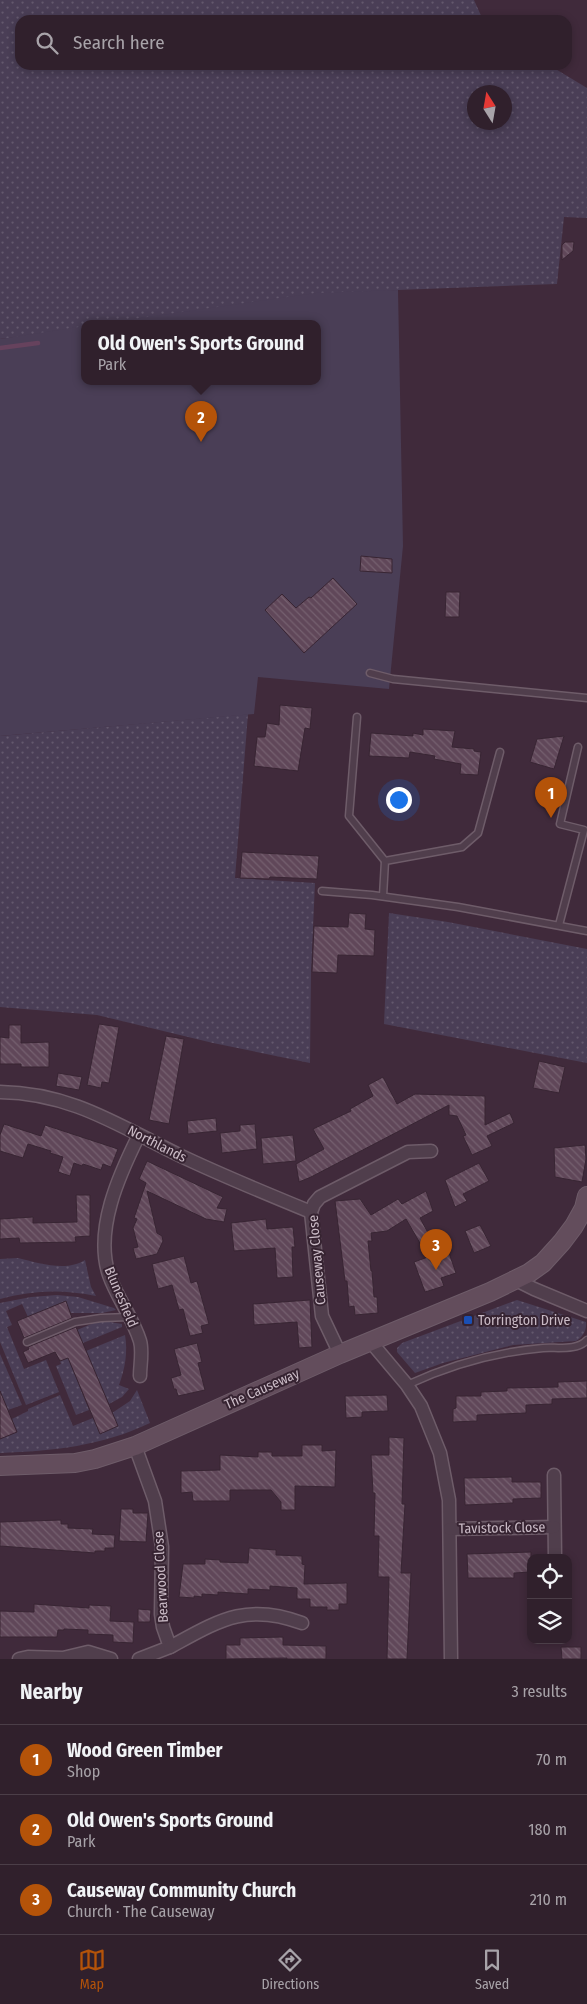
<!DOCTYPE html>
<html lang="en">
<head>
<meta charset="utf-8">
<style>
  body { margin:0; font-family:"Fira Sans Condensed",sans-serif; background:#382834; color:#f1f3f6 }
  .controls { position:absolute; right:15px; bottom:15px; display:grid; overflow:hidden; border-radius:10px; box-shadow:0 2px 8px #0003 }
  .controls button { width:45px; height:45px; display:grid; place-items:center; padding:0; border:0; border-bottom:1px solid #4b3e48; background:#30202c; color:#f1f3f6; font:25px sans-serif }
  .compass { position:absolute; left:467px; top:85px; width:45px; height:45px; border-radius:50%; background:#30202c; box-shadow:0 2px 8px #0003; rotate:349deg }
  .you { position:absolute; left:398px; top:799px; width:18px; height:18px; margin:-12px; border:4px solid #fff; border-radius:50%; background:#1a73e8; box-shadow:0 0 0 8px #1a73e833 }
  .badge { display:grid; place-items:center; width:32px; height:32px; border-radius:50%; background:#b45309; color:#fff; font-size:16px; font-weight:700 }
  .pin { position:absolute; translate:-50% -41px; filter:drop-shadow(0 1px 2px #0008) }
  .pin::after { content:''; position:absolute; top:26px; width:18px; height:15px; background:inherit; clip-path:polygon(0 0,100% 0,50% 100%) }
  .popup { position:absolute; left:81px; top:320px; width:240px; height:65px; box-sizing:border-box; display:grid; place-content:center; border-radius:10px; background:#30202c; filter:drop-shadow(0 1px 4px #0005); font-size:16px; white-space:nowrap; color:#a8a3a9 }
  .popup b { font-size:19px; color:#f1f3f6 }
  .popup::after { content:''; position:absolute; left:50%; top:100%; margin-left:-10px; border:10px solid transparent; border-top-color:#30202c }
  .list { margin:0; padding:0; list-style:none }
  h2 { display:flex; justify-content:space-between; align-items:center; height:65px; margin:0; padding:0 20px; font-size:21px }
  h2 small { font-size:16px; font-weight:400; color:#a8a3a9 }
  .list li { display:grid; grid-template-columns:32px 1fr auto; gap:15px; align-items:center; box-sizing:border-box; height:70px; padding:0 20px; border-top:1px solid #4b3e48 }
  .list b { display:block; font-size:19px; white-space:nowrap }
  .list p { margin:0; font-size:16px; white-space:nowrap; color:#a8a3a9 }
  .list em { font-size:16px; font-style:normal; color:#a8a3a9 }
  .icon { flex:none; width:28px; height:28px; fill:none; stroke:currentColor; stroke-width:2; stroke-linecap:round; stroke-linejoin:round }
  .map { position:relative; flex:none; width:587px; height:1659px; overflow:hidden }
  .search { position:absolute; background:#30202c; box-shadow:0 2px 8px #0003; left:15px; right:15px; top:15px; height:55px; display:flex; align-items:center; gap:12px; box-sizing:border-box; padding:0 18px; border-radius:15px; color:#a8a3a9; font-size:19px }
  .sheet { height:275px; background:#30202c }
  nav { display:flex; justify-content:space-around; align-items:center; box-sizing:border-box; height:70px; border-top:1px solid #4b3e48; background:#30202c; font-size:14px; color:#a8a3a9 }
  nav a { display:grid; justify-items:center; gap:2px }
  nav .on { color:#b45309 }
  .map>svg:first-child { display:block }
</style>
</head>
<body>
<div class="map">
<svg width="587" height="1659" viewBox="0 0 587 1659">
  <defs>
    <pattern id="grass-dots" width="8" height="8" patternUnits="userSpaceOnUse" patternTransform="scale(1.25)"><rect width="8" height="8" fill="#4a3e56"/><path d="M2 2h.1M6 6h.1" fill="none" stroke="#63586d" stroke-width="1.8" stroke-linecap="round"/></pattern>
    <pattern id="building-back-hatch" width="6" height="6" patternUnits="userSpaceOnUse" patternTransform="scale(1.25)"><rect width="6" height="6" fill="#604759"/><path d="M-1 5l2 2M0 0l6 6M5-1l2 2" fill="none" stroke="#75606f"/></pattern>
  </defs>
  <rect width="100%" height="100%" fill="#402a3b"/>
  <g fill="url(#grass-dots)" fill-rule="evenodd">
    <path d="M0 0H474L483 20H20V65H549L587 88V218L564 217 557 284 398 290 130 323H85V329L0 339ZM474 92H504V122H474Z"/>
    <polygon points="248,714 235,878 315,883 311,973 310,1063 213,1043 97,1015 0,1007 0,736"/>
    <polygon points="389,913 448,922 587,949 587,1063 384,1024"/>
    <path d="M18 1258C38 1263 67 1272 85 1260L91 1287 96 1296C63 1289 32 1290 0 1299V1259Z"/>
    <polygon points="57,1295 78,1297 114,1308 116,1310 102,1313 71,1313 65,1301 28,1317 22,1304 6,1311 12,1325 7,1327 24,1369 46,1360 59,1392 26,1405 0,1342 0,1303 31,1297"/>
    <path d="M517 1300 586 1322C587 1330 583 1337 576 1341L513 1345 443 1363 415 1373 397 1352V1348L402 1343Z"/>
    <polygon points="104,1321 122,1324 122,1327 83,1343 77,1330 96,1322"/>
    <path d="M125 1335C128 1352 125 1369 119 1385L129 1389 122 1397 109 1404 86 1351Z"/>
    <polygon points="0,1354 22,1405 8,1410 0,1391"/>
    <polygon points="68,1358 89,1410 76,1415 56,1366 61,1364 60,1361"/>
    <path d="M137 1390 150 1423C102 1446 53 1451 0 1453V1439L17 1432 12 1419 28 1411V1409L60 1395 73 1426 93 1418 100 1433 118 1426 112 1413 130 1401Z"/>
  </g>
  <polygon fill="#4a3e56" points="398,290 403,546 389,689 258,677 254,714 0,736 0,339 85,326 85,381 317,381 317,323 106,323 316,293"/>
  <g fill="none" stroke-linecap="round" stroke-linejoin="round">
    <polyline stroke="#66425d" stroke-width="4.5" points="0,348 38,343"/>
  </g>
  <g fill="url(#building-back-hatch)" stroke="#382533">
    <polygon points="565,242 574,242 573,251 562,260 562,245"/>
    <polygon points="361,556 392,559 392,573 360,571"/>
    <polygon points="333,578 357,604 304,653 265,610 282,594 296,608 309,597 311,598"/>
    <polygon points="446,592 460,592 459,617 445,617"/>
    <polygon points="280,705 312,708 310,729 305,728 298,771 254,766 257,737 265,737 267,723 279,725"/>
    <polygon points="423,729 455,731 452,747 474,749 474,751 481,752 478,775 460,774 461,764 434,759 435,756 410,752 409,758 369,756 371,733 413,736 413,733 423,735"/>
    <polygon points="564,736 554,769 530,762 537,739"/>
    <polygon points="242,852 319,856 317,879 270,877 269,879 240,878"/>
    <polygon points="349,913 366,914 365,929 375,930 374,956 338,955 337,973 312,972 314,926 348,927"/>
    <polygon points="99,1024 119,1027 109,1083 102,1082 101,1088 87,1085"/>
    <polygon points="9,1025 21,1025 21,1043 49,1042 49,1067 21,1067 21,1064 0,1064 0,1037 9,1038"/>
    <polygon points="166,1036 184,1039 169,1124 149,1120"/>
    <polygon points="539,1061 565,1067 559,1093 533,1088"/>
    <polygon points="58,1073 82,1077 79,1090 56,1086"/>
    <polygon points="383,1077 397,1104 415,1094 485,1096 485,1125 510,1113 514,1123 487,1136 492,1146 472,1155 463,1136 466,1135 457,1116 449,1115 449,1105 311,1177 299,1182 296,1164 324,1149 313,1129 351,1111 350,1109 373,1096 368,1085"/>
    <polygon points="216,1118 217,1131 188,1134 187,1121"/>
    <polygon points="4,1124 41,1136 45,1125 118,1149 111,1167 103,1164 101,1170 83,1164 82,1166 74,1163 70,1176 58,1172 63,1157 50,1153 51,1151 28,1144 23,1158 0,1151 0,1135"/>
    <polygon points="255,1124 257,1149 222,1153 220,1133 240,1131 240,1125"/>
    <polygon points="293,1135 296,1161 263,1164 261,1138"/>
    <polygon points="585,1145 586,1159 582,1182 555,1177 554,1148"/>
    <polygon points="147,1161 223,1197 217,1208 227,1209 224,1222 206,1219 147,1191 157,1233 162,1236 163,1241 157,1254 136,1259 133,1248 138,1247 133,1228 137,1219 134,1218 146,1183 139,1179"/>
    <polygon points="479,1163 489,1181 463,1194 467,1201 455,1207 445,1180"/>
    <polygon points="426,1191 433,1211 420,1218 439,1253 448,1250 456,1273 441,1278 444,1286 425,1292 414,1262 428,1257 406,1219 387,1231 371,1233 372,1241 368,1241 371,1271 372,1271 374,1297 377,1297 378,1313 355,1315 354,1306 349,1307 347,1281 345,1281 335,1201 360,1199 371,1215 398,1199 402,1204"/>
    <polygon points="76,1195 90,1195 90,1236 75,1237 76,1242 20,1243 19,1238 0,1239 0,1219 33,1217 33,1223 77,1222"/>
    <polygon points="266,1219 267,1229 293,1227 295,1247 292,1247 293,1277 277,1278 275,1248 234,1251 231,1223"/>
    <polygon points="480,1225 491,1246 474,1253 465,1231"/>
    <polygon points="184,1256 191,1283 197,1281 209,1324 201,1326 203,1333 190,1336 183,1309 179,1310 172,1285 158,1289 152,1264"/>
    <polygon points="310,1300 312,1347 299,1348 297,1322 254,1325 253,1304"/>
    <polygon points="66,1301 72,1318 24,1338 17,1321"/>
    <polygon points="76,1327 118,1426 100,1434 68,1358 60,1361 55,1352 28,1363 23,1352 29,1349 28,1347"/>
    <polygon points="197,1343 202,1362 198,1363 205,1390 178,1396 176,1389 174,1389 171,1378 181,1375 174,1349"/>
    <polygon points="587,1381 587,1398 552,1399 552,1404 526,1405 526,1413 477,1415 477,1421 453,1422 453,1409 456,1408 456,1396 481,1396 481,1392 507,1391 507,1388 558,1387 558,1382"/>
    <polygon points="0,1391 17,1432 0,1439"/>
    <polygon points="387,1395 388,1411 362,1412 362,1417 346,1418 345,1396"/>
    <polygon points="389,1437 404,1438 402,1504 405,1504 401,1573 411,1573 407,1659 387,1659 389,1577 378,1577 379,1536 374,1536 375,1493 373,1493 371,1455 389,1455"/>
    <polygon points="302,1445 322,1445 322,1451 336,1450 335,1487 295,1486 295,1510 281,1510 281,1502 271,1490 230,1490 230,1501 193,1501 192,1492 181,1493 181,1471 220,1470 220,1455 258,1457 258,1452 272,1452 272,1456 302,1456"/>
    <polygon points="512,1477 512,1482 541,1482 541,1498 513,1499 513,1503 465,1505 464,1478"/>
    <polygon points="121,1509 133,1509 133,1513 148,1513 146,1542 119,1541"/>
    <polygon points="61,1520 61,1524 68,1524 68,1528 93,1529 92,1534 115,1535 114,1548 105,1548 105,1551 95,1551 95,1553 0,1546 0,1522"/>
    <polygon points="249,1548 276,1550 276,1555 302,1556 302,1564 305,1565 304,1584 347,1583 347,1604 339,1604 339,1610 327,1610 327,1607 310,1607 310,1599 297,1599 297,1588 270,1586 270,1590 248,1589 248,1594 218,1592 218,1595 202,1594 202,1597 194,1596 194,1598 179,1597 183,1564 205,1564 205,1559 220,1560 220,1562 248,1563"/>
    <polygon points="531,1552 531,1572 514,1573 514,1578 468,1578 467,1554"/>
    <polygon points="34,1604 89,1608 89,1605 111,1606 110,1621 134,1622 133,1643 113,1642 113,1635 88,1634 88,1630 64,1629 64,1630 58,1630 57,1637 0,1637 0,1611 34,1612"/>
    <polygon points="138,1609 151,1610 150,1622 138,1622"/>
    <polygon points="283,1637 283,1645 326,1646 326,1659 287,1659 287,1658 226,1659 226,1645 240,1645 240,1638"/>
    <polygon points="561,1647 581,1647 581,1659 562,1659"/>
  </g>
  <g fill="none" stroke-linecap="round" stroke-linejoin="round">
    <g stroke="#6e5c69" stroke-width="9">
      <g id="service">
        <polyline points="370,673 393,679 587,698"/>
        <polyline points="357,717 349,816 385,861"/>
        <polyline points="322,891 372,895 458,907 587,931"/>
        <polyline points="383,896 385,861 462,847 478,833 500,752"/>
        <polyline points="559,925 584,830 560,824 578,747"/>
        <polyline points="27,1342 75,1322 101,1318 129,1317"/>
        <path d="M407 1385C450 1365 496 1352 543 1348 557 1347 577 1351 587 1340"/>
      </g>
    </g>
    <g stroke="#6e5c69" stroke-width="15">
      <g id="minor">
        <path d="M0 1092C72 1093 119 1126 181 1156 223 1176 267 1194 311 1212"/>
        <path d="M139 1135C119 1175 94 1230 109 1275 117 1298 133 1318 140 1341 143 1351 140 1365 140 1376"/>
        <polyline points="516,1280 534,1289 587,1311"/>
        <polyline points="370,1341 407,1385 421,1406 440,1453 449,1500 451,1659"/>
        <polyline points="340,1354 322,1316 311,1212 314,1204 320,1197 408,1152 431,1151"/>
        <polyline points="135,1446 155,1501 162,1547 161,1614 163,1627 170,1647 139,1659"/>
        <polyline points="554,1475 555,1558"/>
        <polyline points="450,1529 554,1527"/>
        <path d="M170 1647C218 1621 246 1602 302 1623"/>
        <polyline points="19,1659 28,1657 63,1658 88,1652 111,1659"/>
      </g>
    </g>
    <g stroke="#6e5c69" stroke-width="20">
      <polyline id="secondary" points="0,1466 75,1463 95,1459 135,1446 340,1354 490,1292 529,1273 543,1263 562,1242 574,1226 584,1208 587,1196"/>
    </g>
    <use href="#service" stroke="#503e4c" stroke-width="6"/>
    <use href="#minor" stroke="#503e4c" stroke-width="12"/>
    <use href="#secondary" stroke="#634d5c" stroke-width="18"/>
  </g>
  <rect fill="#1a4fb4" stroke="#362331" stroke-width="2" x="463" y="1315" width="10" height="10" rx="2.5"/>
  <g text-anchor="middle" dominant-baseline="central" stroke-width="4" stroke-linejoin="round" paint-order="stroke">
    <g font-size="14" fill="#cabbc6" stroke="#362331">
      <text transform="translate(157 1144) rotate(27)">Northlands</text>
      <text transform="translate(317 1260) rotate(-95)">Causeway Close</text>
      <text transform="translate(121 1297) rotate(67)">Blunesfield</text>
      <text transform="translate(262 1389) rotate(-24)">The Causeway</text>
      <text transform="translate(502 1528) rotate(-1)">Tavistock Close</text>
      <text transform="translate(161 1577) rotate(-93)">Bearwood Close</text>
    </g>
    <g font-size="14" fill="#cabbc6" stroke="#362331" text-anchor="start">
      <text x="478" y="1320">Torrington Drive</text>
    </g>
  </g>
</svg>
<div class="controls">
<button><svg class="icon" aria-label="locate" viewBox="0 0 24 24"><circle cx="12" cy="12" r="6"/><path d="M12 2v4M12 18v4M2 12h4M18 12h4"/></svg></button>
<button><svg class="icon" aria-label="layers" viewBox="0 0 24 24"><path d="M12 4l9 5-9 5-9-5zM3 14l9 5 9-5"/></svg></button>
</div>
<svg class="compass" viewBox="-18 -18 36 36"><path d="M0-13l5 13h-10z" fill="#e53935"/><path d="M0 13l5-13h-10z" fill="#a8a3a9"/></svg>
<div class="you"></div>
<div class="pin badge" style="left:551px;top:818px">1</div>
<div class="pin badge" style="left:201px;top:442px">2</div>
<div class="popup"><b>Old Owen's Sports Ground</b>Park</div>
<div class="pin badge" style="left:436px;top:1270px">3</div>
<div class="search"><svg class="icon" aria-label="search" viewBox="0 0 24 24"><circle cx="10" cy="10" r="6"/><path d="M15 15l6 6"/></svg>Search here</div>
</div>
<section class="sheet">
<h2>Nearby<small>3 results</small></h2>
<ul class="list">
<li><span class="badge">1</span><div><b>Wood Green Timber</b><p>Shop</p></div><em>70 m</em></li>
<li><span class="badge">2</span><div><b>Old Owen's Sports Ground</b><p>Park</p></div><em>180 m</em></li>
<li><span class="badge">3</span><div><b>Causeway Community Church</b><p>Church · The Causeway</p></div><em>210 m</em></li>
</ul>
</section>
<nav>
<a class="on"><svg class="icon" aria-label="map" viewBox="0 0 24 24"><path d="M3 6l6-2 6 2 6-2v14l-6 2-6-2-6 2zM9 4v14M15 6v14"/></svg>Map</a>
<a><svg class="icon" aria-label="directions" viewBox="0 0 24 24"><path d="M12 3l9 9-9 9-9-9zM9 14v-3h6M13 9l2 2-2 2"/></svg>Directions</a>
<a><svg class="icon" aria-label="saved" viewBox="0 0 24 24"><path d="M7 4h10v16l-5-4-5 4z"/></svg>Saved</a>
</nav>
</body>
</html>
